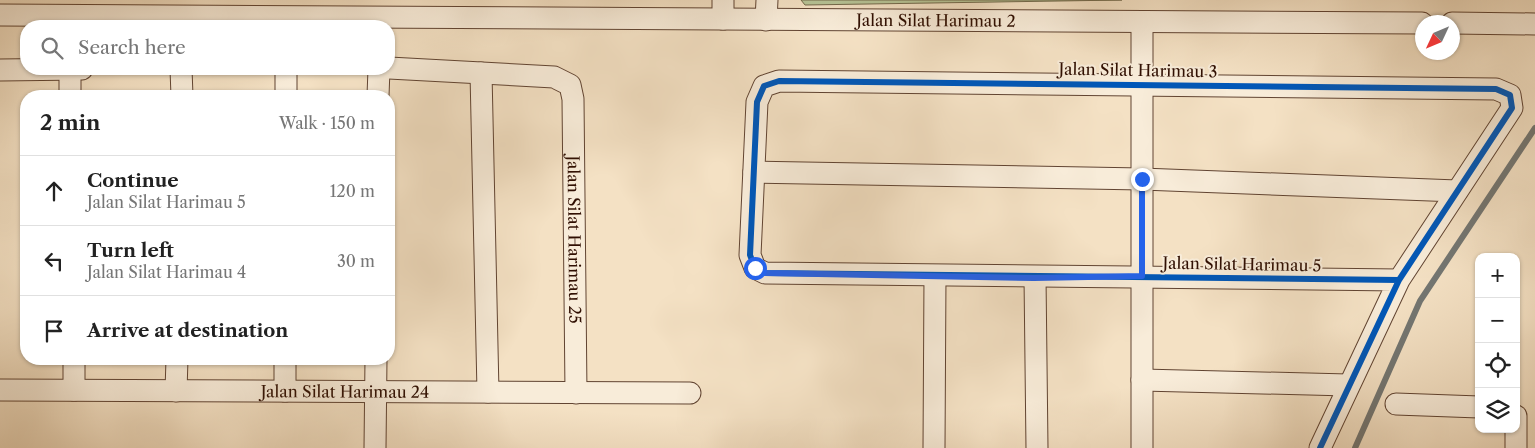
<!DOCTYPE html>
<html lang="en">
<head>
<meta charset="utf-8">
<style>
  body { margin:0; font-family:"Libre Caslon Text",serif; background:#f6f6f6; color:#222 }
  .controls { position:absolute; right:15px; bottom:15px; display:grid; overflow:hidden; border-radius:10px; box-shadow:0 1px 4px #0004 }
  .controls button { width:45px; height:45px; display:grid; place-items:center; padding:0; border:0; border-bottom:1px solid #e0e0e0; background:#fff; color:#222; font:25px sans-serif }
  .compass { position:absolute; left:1415px; top:15px; width:45px; height:45px; border-radius:50%; background:#fff; box-shadow:0 1px 4px #0004; rotate:226deg }
  .stop { position:absolute; width:15px; height:15px; margin:-11px; border:4px solid #2563eb; border-radius:50%; background:#fff }
  .stop.end { background:#2563eb; border-color:#fff; box-shadow:0 1px 5px #0008 }
  .list { margin:0; padding:0; list-style:none }
  h2 { display:flex; justify-content:space-between; align-items:center; height:65px; margin:0; padding:0 20px; font-size:21px }
  h2 small { font-size:16px; font-weight:400; color:#767676 }
  .list li { display:grid; grid-template-columns:32px 1fr auto; gap:15px; align-items:center; box-sizing:border-box; height:70px; padding:0 20px; border-top:1px solid #e0e0e0 }
  .list b { display:block; font-size:19px; white-space:nowrap }
  .list p { margin:0; font-size:16px; white-space:nowrap; color:#767676 }
  .list em { font-size:16px; font-style:normal; color:#767676 }
  .icon { flex:none; width:28px; height:28px; fill:none; stroke:currentColor; stroke-width:2; stroke-linecap:round; stroke-linejoin:round }
  .map { position:relative; flex:none; width:1535px; height:448px; overflow:hidden }
  .search { position:absolute; background:#fff; box-shadow:0 1px 4px #0004; left:20px; top:20px; width:375px; height:55px; display:flex; align-items:center; gap:12px; box-sizing:border-box; padding:0 18px; border-radius:20px; color:#767676; font-size:19px }
  .panel { position:absolute; background:#fff; box-shadow:0 1px 4px #0004; left:20px; top:90px; width:375px; height:275px; border-radius:20px }
  .map>svg:first-child { display:block }
</style>
</head>
<body>
<div class="map">
<svg width="1535" height="448" viewBox="0 0 1535 448">
  <rect width="100%" height="100%" fill="#f4e1c4"/>
  <filter id="stains"><feTurbulence type="fractalNoise" baseFrequency=".004" numOctaves="4"/><feColorMatrix values="0 0 0 0 .2 0 0 0 0 .09 0 0 0 0 .02 0 0 0 .5 -.17"/></filter>
  <radialGradient id="worn" r=".72"><stop offset=".6" stop-color="#630" stop-opacity="0"/><stop offset="1" stop-color="#630" stop-opacity=".3"/></radialGradient>
  <polygon fill="#b7c497" stroke="#746a4c" points="801,0 1122,0 805,5"/>
  <g fill="none" stroke-linecap="round" stroke-linejoin="round">
    <polyline stroke="#737672" stroke-width="6" points="1355,448 1420,301 1535,128"/>
    <g stroke="#614432" stroke-width="23">
      <g id="minor">
        <path id="s1" d="M0 15 1422 23"/>
        <polyline points="723,19 723,0"/>
        <polyline points="766,20 767,0"/>
        <polyline points="1142,22 1142,448"/>
        <polyline points="1452,23 1535,24"/>
        <path id="s2" d="M389 68 554 77 570 85 573 99 576 393"/>
        <polyline points="70,69 70,96"/>
        <polyline points="181,69 182,96"/>
        <polyline points="0,70 82,69"/>
        <polyline points="481,73 488,392"/>
        <polyline points="286,96 286,69"/>
        <polyline points="378,96 379,69"/>
        <polyline points="754,172 1142,179 1457,191"/>
        <polyline points="1035,277 1037,448"/>
        <polyline points="74,359 74,390"/>
        <polyline points="1142,380 1348,385"/>
        <path id="s3" d="M0 390 690 393"/>
        <polyline points="176,391 177,359"/>
        <polyline points="285,391 285,359"/>
        <polyline points="1396,404 1479,407"/>
        <polyline points="375,448 376,359"/>
        <polyline points="934,448 935,276"/>
        <polyline points="1320,448 1399,280 1512,108 1510,95 1496,89 779,81 764,86 757,102 750,255 755,268 765,273 1399,280"/>
        <polyline points="1516,448 1516,416"/>
      </g>
    </g>
    <use href="#minor" stroke="#f8ecd9" stroke-width="21"/>
    <g stroke="#f8ecd9" stroke-width="9">
      <polyline id="cycleway" points="1320,448 1399,280 1512,108 1510,95 1496,89 779,81 764,86 757,102 750,255 755,268 765,273 1399,280"/>
    </g>
    <use href="#cycleway" stroke="#0057b8" stroke-width="6"/>
  </g>
  <g fill="none" stroke-linecap="round" stroke-linejoin="round">
    <polyline stroke="#2563eb" stroke-width="6" points="755,268 765,273 1034,278 1142,276 1142,179"/>
  </g>
  <g text-anchor="middle" dominant-baseline="central" stroke-width="4" stroke-linejoin="round" paint-order="stroke">
    <g font-size="16" fill="#300f02" stroke="#f8ecd9">
      <text stroke="none"><textPath href="#s1" startOffset="936">Jalan Silat Harimau 2</textPath></text>
      <text transform="translate(1138 70) rotate(1)">Jalan Silat Harimau 3</text>
      <text stroke="none"><textPath href="#s2" startOffset="338">Jalan Silat Harimau 25</textPath></text>
      <text transform="translate(1242 264) rotate(1)">Jalan Silat Harimau 5</text>
      <text stroke="none"><textPath href="#s3" startOffset="345">Jalan Silat Harimau 24</textPath></text>
    </g>
  </g>
  <rect width="100%" height="100%" filter="url(#stains)"/>
  <rect width="100%" height="100%" fill="url(#worn)"/>
</svg>
<div class="controls">
<button>+</button>
<button>−</button>
<button><svg class="icon" aria-label="locate" viewBox="0 0 24 24"><circle cx="12" cy="12" r="6"/><path d="M12 2v4M12 18v4M2 12h4M18 12h4"/></svg></button>
<button><svg class="icon" aria-label="layers" viewBox="0 0 24 24"><path d="M12 4l9 5-9 5-9-5zM3 14l9 5 9-5"/></svg></button>
</div>
<svg class="compass" viewBox="-18 -18 36 36"><path d="M0-13l5 13h-10z" fill="#e53935"/><path d="M0 13l5-13h-10z" fill="#767676"/></svg>
<div class="stop" style="left:755px;top:268px"></div>
<div class="stop end" style="left:1142px;top:179px"></div>
<div class="search"><svg class="icon" aria-label="search" viewBox="0 0 24 24"><circle cx="10" cy="10" r="6"/><path d="M15 15l6 6"/></svg>Search here</div>
<section class="panel">
<h2>2 min<small>Walk · 150 m</small></h2>
<ul class="list">
<li><svg class="icon" aria-label="ahead" viewBox="0 0 24 24"><path d="M12 20V5M6 11l6-6 6 6"/></svg><div><b>Continue</b><p>Jalan Silat Harimau 5</p></div><em>120 m</em></li>
<li><svg class="icon" aria-label="left" viewBox="0 0 24 24"><path d="M17 20v-9H6M10 6l-5 5 5 5"/></svg><div><b>Turn left</b><p>Jalan Silat Harimau 4</p></div><em>30 m</em></li>
<li><svg class="icon" aria-label="arrive" viewBox="0 0 24 24"><path d="M6 21V4h12l-3 4 3 4H6"/></svg><div><b>Arrive at destination</b></div></li>
</ul>
</section>
</div>
</body>
</html>
